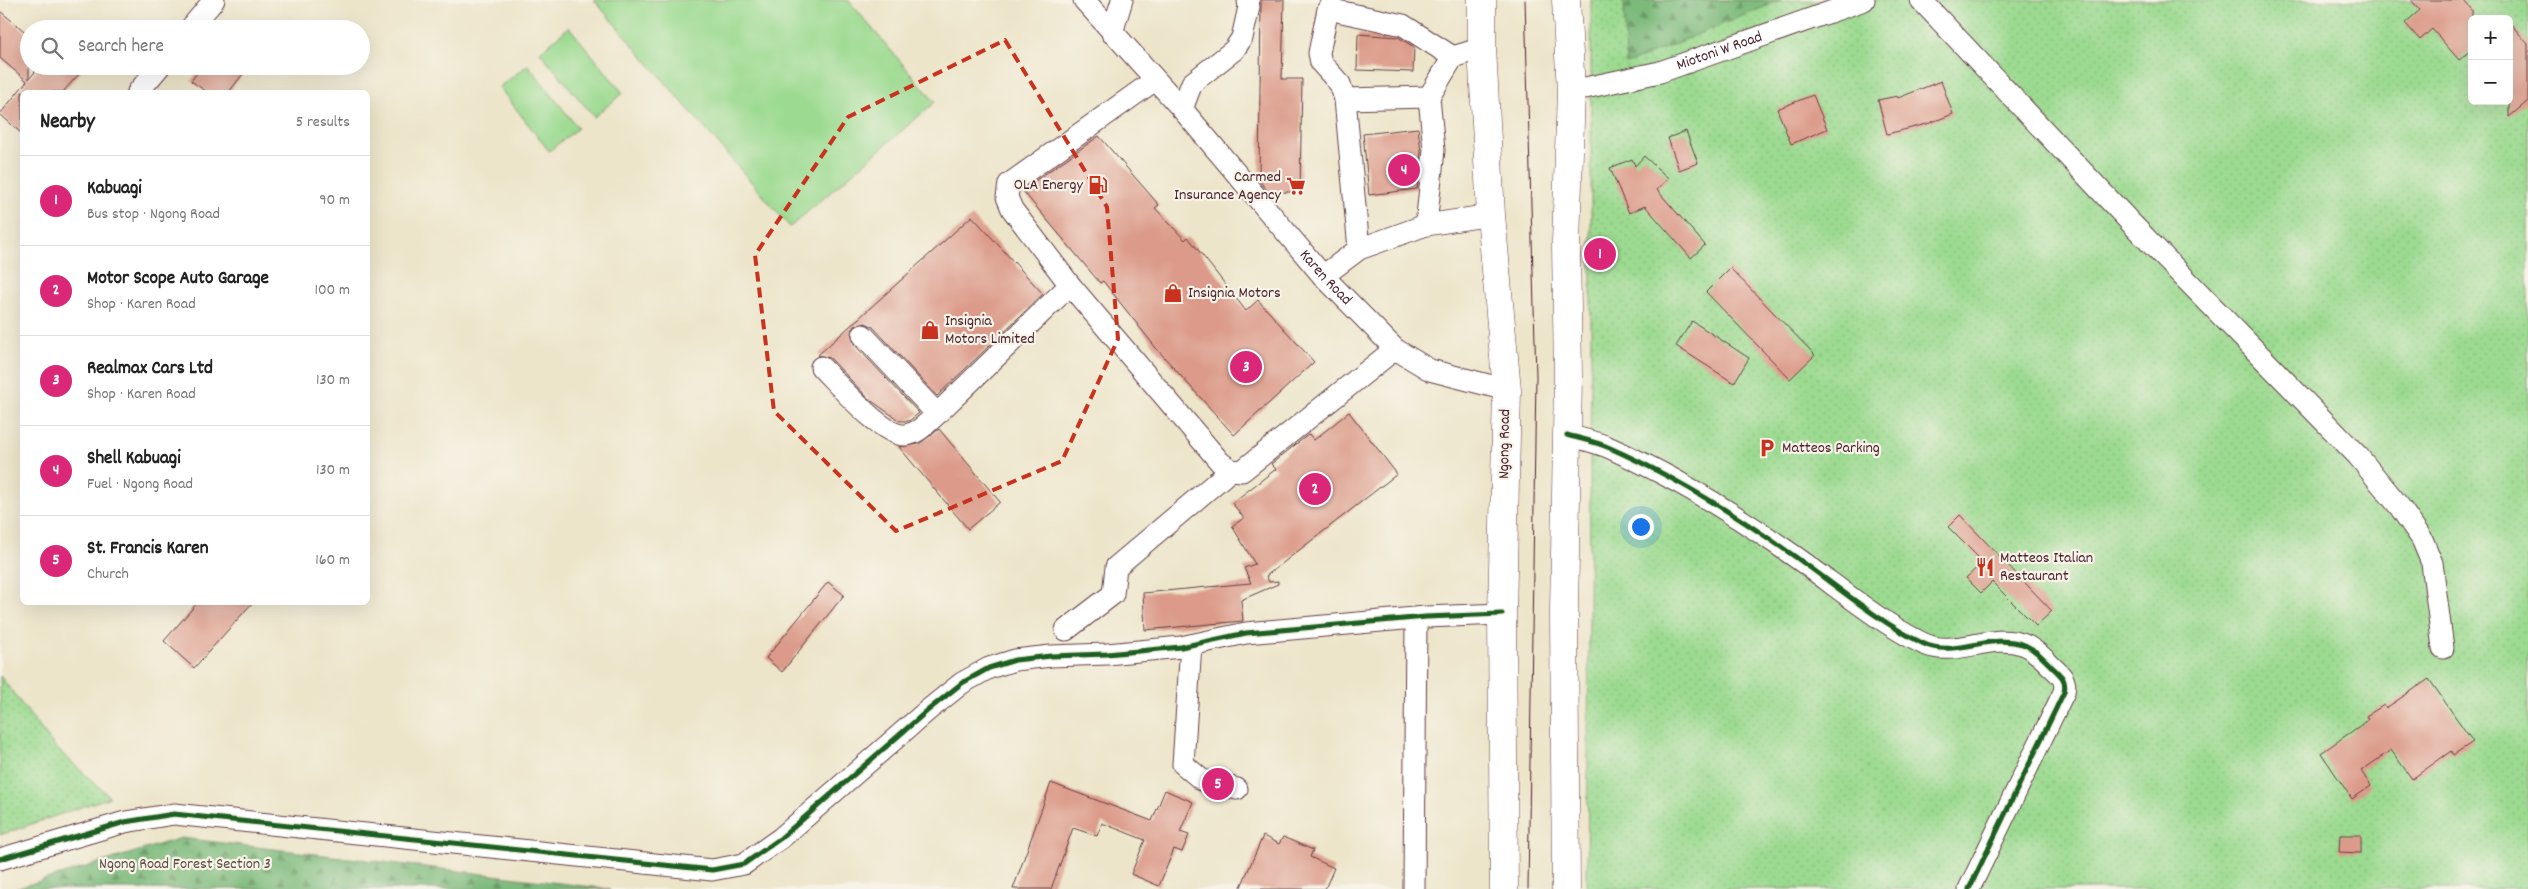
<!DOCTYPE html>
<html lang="en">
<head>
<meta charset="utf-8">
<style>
  body { margin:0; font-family:Dekko,sans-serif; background:#f2f2f2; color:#222 }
  .controls { position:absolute; right:15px; top:15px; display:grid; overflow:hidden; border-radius:8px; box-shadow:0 5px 20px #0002 }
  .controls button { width:45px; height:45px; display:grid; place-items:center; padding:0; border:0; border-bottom:1px solid #e0e0e0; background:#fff; color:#222; font:25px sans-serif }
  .you { position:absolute; left:1640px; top:526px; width:18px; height:18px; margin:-12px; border:4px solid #fff; border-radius:50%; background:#1a73e8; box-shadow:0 0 0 8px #1a73e833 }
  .badge { display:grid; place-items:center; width:32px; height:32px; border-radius:50%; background:#db2777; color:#fff; font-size:16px; font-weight:700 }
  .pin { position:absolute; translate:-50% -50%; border:2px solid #fff; box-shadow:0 1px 5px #0006 }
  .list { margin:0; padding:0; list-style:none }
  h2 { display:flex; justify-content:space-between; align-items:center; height:65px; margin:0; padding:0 20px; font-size:21px }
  h2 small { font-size:16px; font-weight:400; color:#767676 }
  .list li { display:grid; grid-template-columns:32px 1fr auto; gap:15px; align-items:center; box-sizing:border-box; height:90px; padding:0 20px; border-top:1px solid #e0e0e0 }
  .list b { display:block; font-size:19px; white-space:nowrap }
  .list p { margin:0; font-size:16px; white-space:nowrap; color:#767676 }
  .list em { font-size:16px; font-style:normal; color:#767676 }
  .icon { flex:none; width:28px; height:28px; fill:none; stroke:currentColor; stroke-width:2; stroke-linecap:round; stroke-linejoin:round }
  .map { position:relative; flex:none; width:2528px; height:889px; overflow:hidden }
  .search { position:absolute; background:#fff; box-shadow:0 5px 20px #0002; left:20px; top:20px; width:350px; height:55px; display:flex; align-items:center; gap:12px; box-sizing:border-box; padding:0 18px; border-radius:28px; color:#767676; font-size:19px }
  .panel { position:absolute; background:#fff; box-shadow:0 5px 20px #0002; left:20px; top:90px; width:350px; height:515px; border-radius:8px }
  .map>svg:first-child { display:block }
</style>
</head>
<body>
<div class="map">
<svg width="2528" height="889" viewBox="0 0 2528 889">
  <defs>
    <pattern id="grass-dots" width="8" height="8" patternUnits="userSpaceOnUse" patternTransform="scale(1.25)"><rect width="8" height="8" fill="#9bda90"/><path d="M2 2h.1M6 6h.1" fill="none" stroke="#87bb7c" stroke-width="1.8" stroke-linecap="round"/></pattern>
    <pattern id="forest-firs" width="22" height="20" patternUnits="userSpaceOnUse" patternTransform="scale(1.25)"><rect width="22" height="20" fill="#7cba7a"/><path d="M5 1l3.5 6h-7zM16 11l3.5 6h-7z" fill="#689764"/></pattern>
  </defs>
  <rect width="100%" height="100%" fill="#f7f3e8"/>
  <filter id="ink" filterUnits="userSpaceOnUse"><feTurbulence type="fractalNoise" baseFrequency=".02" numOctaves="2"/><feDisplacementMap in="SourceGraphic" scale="10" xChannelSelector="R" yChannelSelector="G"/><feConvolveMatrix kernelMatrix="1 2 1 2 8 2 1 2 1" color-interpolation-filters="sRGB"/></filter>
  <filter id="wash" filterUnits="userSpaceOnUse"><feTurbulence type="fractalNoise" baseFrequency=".0096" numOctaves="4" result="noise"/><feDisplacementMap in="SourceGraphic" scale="20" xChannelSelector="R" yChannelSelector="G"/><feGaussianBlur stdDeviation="1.12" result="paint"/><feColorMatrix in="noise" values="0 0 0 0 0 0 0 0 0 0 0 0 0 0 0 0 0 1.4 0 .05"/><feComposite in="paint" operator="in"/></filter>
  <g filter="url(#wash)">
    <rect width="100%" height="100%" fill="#ede5ca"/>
    <g fill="url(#grass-dots)" stroke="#727c5e" fill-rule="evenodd">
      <path d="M1591 0H2528V889H1587L1591 341ZM2472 19H2509V101H2472Z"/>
      <polygon points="0,676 55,747 110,797 0,835"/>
    </g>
    <g fill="url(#forest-firs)" stroke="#636c52">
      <polygon points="1624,0 1781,0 1626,64"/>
      <polygon points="181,838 610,889 14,889"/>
    </g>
    <g fill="#9bda90" stroke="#727c5e">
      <polygon points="594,0 848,0 935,102 790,227"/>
      <polygon points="569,27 623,93 594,117 540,52"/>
      <polygon points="528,65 578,128 549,151 499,87"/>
    </g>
    <g id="blocks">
      <g fill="#dc9b8a">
        <polygon points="1261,0 1284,0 1282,79 1302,79 1300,192 1268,192 1259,180"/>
        <polygon points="2411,0 2463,0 2472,10 2472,49 2459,60 2432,29 2420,40 2405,23 2420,10"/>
        <polygon points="0,11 29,35 29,79 40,66 86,66 63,92 22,92 22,134 0,114 27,81 0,58"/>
        <polygon points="2509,22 2528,44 2528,101 2509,117"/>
        <polygon points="1358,34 1398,37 1414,47 1413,72 1357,70"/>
        <polygon points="202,66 249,66 229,92 207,92 191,81"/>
        <polygon points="1941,81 1953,114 1927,124 1887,134 1878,100 1897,96 1898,98"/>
        <polygon points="1813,95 1827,129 1791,144 1777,109"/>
        <polygon points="1418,128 1421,152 1417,189 1369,195 1363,134"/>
        <polygon points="1686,131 1698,163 1679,170 1668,138"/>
        <polygon points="1099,136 1159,205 1155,208 1185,240 1188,237 1246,311 1258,300 1314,362 1234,435 1156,348 1103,281 1100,283 1022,190"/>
        <polygon points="1644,156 1668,178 1657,190 1705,245 1691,258 1645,206 1629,213 1610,168 1632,159 1635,166"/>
        <polygon points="972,216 1043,294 937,396 872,326 866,323 855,326 851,332 854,344 919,413 909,421 900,421 869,399 830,358 818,355"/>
        <polygon points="1730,268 1815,355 1790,379 1706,292"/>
        <polygon points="1692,321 1749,358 1734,383 1676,346"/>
        <polygon points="1349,412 1397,474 1266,576 1269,582 1278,581 1278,584 1241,600 1243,621 1145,630 1143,593 1251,583 1244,568 1255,564 1232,526 1244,518 1232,503 1276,469 1271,464 1309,434 1314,440"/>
        <polygon points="939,429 1000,502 968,529 899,447 919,444"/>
        <polygon points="1960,515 2052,611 2036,626 1992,582 1981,593 1966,578 1984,561 1983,562 1948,527"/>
        <polygon points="828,582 844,595 782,672 766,658"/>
        <polygon points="198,602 253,602 194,668 164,641"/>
        <polygon points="2429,679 2473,742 2453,755 2451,751 2412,779 2391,750 2361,771 2371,786 2352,799 2321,753 2368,720 2366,716 2384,705 2386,708"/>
        <polygon points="1051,783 1152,821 1165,790 1193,802 1180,832 1189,835 1182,852 1174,849 1159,886 1131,874 1145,840 1102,823 1097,836 1073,828 1051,889 1013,889"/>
        <polygon points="2340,835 2361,835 2361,853 2339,852"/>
        <polygon points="1263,836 1279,844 1283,837 1313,850 1310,857 1334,868 1325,889 1240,889"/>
      </g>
    </g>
  </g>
  <g filter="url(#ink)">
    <use href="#blocks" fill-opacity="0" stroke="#623d43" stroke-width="1"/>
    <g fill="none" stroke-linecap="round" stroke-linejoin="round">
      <g stroke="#623d43" stroke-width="23">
        <g id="minor">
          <path id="s1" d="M1084 0 1182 109 1323 276 1395 349 1430 370 1507 390"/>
          <polyline points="1921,0 2132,224 2358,456 2399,506 2422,539 2432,563 2443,648"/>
          <polyline points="190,29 214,0"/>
          <polyline points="1112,33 1122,0"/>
          <polyline points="1482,48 1453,57 1429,97 1434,150 1426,225 1491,215"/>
          <polyline points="1155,80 1009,184 1007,197 1012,209 1070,285 1220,462 1231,470 1242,471 1395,349"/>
          <path id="s2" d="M1571 91 1660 72 1864 0"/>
          <polyline points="138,92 160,66"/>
          <polyline points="1345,99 1429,97"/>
          <polyline points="1182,109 1192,83 1234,50 1242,38 1249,7 1248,0"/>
          <polyline points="1359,249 1345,99 1340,84 1321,63 1319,53 1328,9 1403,25 1453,57"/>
          <polyline points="1323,276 1359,249 1426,225"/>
          <polyline points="863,335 937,414 1070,285"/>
          <path d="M821 367C837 383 883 437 905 435 918 434 927 423 937 414"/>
          <path d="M1567 435C1581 439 1597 442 1610 448 1671 475 1730 511 1784 549 1830 580 1872 618 1922 643 1953 659 1989 633 2022 644 2034 648 2044 659 2052 667 2061 675 2067 680 2064 692L1969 889"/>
          <polyline points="1066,630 1113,594 1116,567 1231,470"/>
          <polyline points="1191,645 1183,764 1202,780 1237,789"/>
          <polyline points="0,859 125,822 174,814 712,870 744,864 781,838 927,711 962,683 989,668 1015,660 1051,656 1107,654 1181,647 1246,633 1426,617 1502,614"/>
          <polyline points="1414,889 1416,618"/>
        </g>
      </g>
      <g stroke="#623d43" stroke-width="29">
        <g id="major">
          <polyline points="1482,0 1482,48 1491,215 1507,390 1502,614 1504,889"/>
          <polyline points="1566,889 1564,613 1568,377 1566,243 1571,91 1566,0"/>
        </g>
      </g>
      <use href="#minor" stroke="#fff" stroke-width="21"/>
      <use href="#major" stroke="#fff" stroke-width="28"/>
      <polyline stroke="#4a1f2b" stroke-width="1" points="1525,0 1536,376 1528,889"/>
      <g stroke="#f7f3e8" stroke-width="8">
        <g id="cycleway">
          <path d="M1567 435C1581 439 1597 442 1610 448 1671 475 1730 511 1784 549 1830 580 1872 618 1922 643 1953 659 1989 633 2022 644 2034 648 2044 659 2052 667 2061 675 2067 680 2064 692L1969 889"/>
          <polyline points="0,859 125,822 174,814 712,870 744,864 781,838 927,711 962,683 989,668 1015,660 1051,656 1107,654 1181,647 1246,633 1426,617 1502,614"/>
        </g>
      </g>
      <use href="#cycleway" stroke="#1b5e20" stroke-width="5"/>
    </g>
  </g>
  <path fill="none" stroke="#c8321e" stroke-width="4" stroke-dasharray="10 6" stroke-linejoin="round" d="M1005 40 1107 207 1118 339 1062 461 896 531 774 411 755 255 848 117Z"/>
  <defs>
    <g id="fuel-bare" transform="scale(1.5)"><path d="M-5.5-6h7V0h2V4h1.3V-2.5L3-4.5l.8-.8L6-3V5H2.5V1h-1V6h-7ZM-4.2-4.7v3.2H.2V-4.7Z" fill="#c8321e" stroke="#f7f3e8" stroke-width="2.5" paint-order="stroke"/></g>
    <g id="supermarket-bare" transform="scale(1.5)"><path d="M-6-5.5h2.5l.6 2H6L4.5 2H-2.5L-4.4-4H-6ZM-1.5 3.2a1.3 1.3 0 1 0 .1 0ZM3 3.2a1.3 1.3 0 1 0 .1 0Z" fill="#c8321e" stroke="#f7f3e8" stroke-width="2.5" paint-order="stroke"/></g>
    <g id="shop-bare" transform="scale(1.5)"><path d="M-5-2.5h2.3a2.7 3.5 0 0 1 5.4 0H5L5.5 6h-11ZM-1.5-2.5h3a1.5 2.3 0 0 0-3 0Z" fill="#c8321e" stroke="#f7f3e8" stroke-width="2.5" paint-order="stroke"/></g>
    <g id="parking-bare" transform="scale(1.5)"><path d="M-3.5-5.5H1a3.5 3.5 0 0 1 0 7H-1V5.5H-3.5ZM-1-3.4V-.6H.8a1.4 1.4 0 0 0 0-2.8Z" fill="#c8321e" stroke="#f7f3e8" stroke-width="2.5" paint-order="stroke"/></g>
    <g id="restaurant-bare" transform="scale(1.5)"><path d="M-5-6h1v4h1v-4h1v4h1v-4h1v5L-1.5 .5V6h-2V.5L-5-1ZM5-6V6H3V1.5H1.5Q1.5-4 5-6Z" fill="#c8321e" stroke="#f7f3e8" stroke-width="2.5" paint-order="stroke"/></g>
  </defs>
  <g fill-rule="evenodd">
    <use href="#fuel-bare" x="1098" y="185"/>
    <use href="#supermarket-bare" x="1296" y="186"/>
    <use href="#shop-bare" x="1173" y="293"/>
    <use href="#shop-bare" x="930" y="330"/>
    <use href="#parking-bare" x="1767" y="448"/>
    <use href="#restaurant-bare" x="1985" y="567"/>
  </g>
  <g text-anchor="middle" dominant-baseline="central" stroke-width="4.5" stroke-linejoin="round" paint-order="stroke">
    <g font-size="16" fill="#4a1f2b" stroke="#f7f3e8">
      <text stroke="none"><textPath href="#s2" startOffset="154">Miotoni W Road</textPath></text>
      <text stroke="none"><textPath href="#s1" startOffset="368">Karen Road</textPath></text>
      <text transform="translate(1505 444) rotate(-89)">Ngong Road</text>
    </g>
    <g font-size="16" fill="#4a1f2b" stroke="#f7f3e8" text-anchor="start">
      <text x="1281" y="177" text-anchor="end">Carmed<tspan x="1281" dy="18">Insurance Agency</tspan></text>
      <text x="1083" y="185" text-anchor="end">OLA Energy</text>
      <text x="1188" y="293">Insignia Motors</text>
      <text x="945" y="321">Insignia<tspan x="945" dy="18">Motors Limited</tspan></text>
      <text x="1782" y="448">Matteos Parking</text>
      <text x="2000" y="558">Matteos Italian<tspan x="2000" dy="18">Restaurant</tspan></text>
    </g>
    <g font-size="16" fill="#5e4e44" stroke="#f7f3e8">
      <text x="185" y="864">Ngong Road Forest Section 3</text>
    </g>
  </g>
</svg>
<div class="controls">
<button>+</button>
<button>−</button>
</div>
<div class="you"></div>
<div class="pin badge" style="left:1600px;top:254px">1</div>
<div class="pin badge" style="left:1315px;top:489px">2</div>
<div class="pin badge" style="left:1246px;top:367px">3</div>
<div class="pin badge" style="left:1404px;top:170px">4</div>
<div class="pin badge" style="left:1218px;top:784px">5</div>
<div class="search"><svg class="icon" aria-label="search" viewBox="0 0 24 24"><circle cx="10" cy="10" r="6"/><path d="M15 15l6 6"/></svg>Search here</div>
<section class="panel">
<h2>Nearby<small>5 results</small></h2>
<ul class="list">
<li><span class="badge">1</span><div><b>Kabuagi</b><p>Bus stop · Ngong Road</p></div><em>90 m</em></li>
<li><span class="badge">2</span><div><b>Motor Scope Auto Garage</b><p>Shop · Karen Road</p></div><em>100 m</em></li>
<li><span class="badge">3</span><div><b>Realmax Cars Ltd</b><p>Shop · Karen Road</p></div><em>130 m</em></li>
<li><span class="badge">4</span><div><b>Shell Kabuagi</b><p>Fuel · Ngong Road</p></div><em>130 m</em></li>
<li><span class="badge">5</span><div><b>St. Francis Karen</b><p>Church</p></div><em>160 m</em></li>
</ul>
</section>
</div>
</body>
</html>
